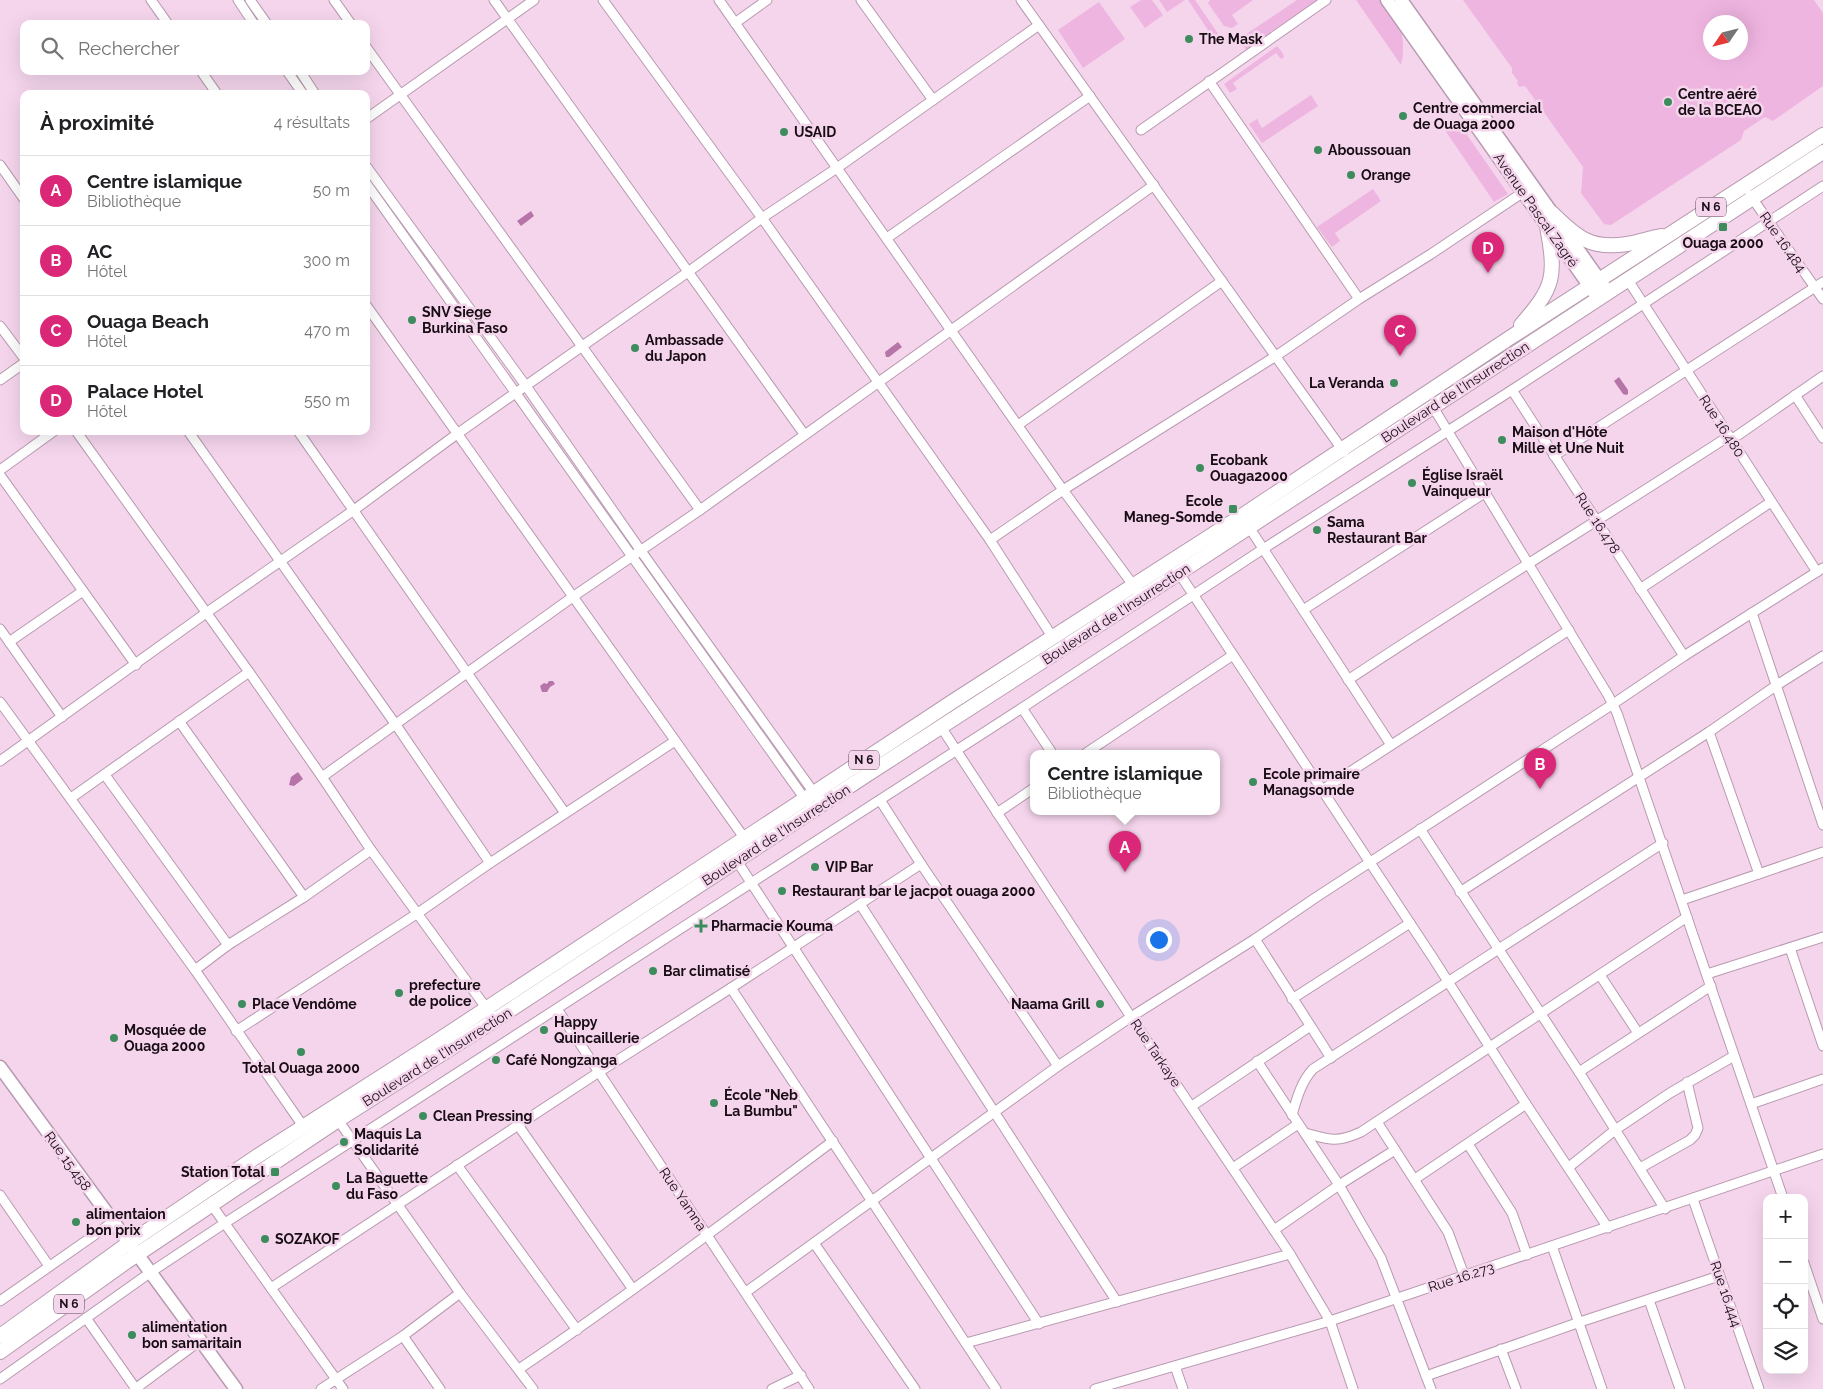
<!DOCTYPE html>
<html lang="fr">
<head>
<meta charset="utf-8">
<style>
  body { margin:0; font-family:Raleway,sans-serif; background:#f6f6f6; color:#202124 }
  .controls { position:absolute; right:15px; bottom:15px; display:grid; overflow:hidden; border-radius:10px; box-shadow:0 5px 20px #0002 }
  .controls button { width:45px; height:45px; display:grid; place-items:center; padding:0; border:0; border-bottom:1px solid #e0e0e0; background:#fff; color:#202124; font:25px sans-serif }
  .compass { position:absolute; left:1703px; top:15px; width:45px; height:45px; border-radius:50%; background:#fff; box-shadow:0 5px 20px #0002; rotate:235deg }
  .you { position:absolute; left:1158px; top:939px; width:18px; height:18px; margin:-12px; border:4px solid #fff; border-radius:50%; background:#1a73e8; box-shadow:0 0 0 8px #1a73e833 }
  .badge { display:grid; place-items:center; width:32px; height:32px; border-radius:50%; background:#db2777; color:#fff; font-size:16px; font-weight:700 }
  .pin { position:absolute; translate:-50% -41px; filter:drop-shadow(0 1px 2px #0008) }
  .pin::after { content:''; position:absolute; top:26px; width:18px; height:15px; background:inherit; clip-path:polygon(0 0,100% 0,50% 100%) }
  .popup { position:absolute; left:1030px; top:750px; width:190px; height:65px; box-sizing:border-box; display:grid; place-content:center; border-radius:10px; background:#fff; filter:drop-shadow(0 1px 4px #0005); font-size:16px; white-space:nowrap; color:#757577 }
  .popup b { font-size:19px; color:#202124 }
  .popup::after { content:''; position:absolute; left:50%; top:100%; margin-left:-10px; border:10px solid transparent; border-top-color:#fff }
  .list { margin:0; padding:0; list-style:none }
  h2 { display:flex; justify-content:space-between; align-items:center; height:65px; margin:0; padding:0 20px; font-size:21px }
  h2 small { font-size:16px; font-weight:400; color:#757577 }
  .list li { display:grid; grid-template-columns:32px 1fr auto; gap:15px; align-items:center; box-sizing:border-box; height:70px; padding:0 20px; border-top:1px solid #e0e0e0 }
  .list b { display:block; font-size:19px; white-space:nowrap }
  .list p { margin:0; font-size:16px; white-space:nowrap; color:#757577 }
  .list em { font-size:16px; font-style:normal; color:#757577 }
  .icon { flex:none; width:28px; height:28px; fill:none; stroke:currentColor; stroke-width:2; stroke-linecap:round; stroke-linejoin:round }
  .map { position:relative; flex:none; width:1823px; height:1389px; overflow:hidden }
  .search { position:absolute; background:#fff; box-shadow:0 5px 20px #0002; left:20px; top:20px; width:350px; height:55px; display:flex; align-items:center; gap:12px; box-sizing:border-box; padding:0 18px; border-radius:10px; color:#757577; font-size:19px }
  .panel { position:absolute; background:#fff; box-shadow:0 5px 20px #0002; left:20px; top:90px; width:350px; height:345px; border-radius:10px }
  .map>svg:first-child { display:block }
</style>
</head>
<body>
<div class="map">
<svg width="1823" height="1389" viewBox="0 0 1823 1389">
  <rect width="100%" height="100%" fill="#f5d5ec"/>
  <g fill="#efb5e1" fill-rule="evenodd">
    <polygon points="1141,0 1152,0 1163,15 1145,28 1130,7"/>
    <polygon points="1159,0 1185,0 1167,12"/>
    <polygon points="1188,0 1195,0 1223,41 1218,45"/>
    <polygon points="1210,0 1253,0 1232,15 1238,24 1232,28 1224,26 1208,3"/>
    <polygon points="1297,0 1321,0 1247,51 1239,39"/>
    <path d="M1356 0H1395C1399 22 1407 43 1401 65Z"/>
    <path d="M1463 0H1814L1823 13V86L1773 121 1765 117 1744 131 1741 140 1611 225 1604 224 1581 193 1583 167 1525 86 1519 87 1517 83 1518 81 1512 73V68ZM1710 22H1740V52H1710Z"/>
    <polygon points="1099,2 1125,39 1083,68 1058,30"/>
    <polygon points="1277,46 1282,52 1284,57 1281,59 1276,53 1233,83 1237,89 1230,93 1224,84"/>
    <polygon points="1311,95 1318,106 1262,143 1249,124 1257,119 1262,128"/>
    <polygon points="1440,123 1463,129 1508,194 1494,202"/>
    <polygon points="1373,189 1381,201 1335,233 1340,241 1332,247 1317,227"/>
  </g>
  <g fill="#b674a8">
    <polygon points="531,211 534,216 521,226 517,221"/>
    <polygon points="898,342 902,347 889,357 886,357 885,352"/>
    <polygon points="1619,377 1628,390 1628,394 1626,395 1623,394 1614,381"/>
    <polygon points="549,681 553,681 555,684 550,687 547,692 542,692 540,686 544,683 547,684"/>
    <polygon points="298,772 303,779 294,786 289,785 291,777"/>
  </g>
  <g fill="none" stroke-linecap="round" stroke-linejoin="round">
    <g stroke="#b89ab0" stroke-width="11">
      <g id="minor">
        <polyline points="151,0 168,24"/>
        <polyline points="238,0 254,24"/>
        <polyline points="250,0 267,24"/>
        <polyline points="334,0 351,24"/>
        <polyline points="494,0 804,434"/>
        <polyline points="603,0 762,218 990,540 1053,638"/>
        <polyline points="719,0 1063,490 1142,597"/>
        <polyline points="861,0 933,100"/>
        <polyline points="1021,0 1344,452"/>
        <polyline points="735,23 767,0"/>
        <polyline points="366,47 700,510"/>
        <polyline points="201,71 217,94"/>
        <polyline points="287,71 303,94"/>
        <polyline points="300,71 315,94"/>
        <polyline points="1209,81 1359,299"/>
        <polyline points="366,119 534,0"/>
        <polyline points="1141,130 1326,0"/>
        <polyline points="0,165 24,199"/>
        <polyline points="366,166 526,386 641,551 817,797"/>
        <polyline points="366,183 807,802"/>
        <polyline points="1750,195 1823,299"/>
        <polyline points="887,238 1090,96"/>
        <polyline points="1628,280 1817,572"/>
        <polyline points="366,305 745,839"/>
        <polyline points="0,326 24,358"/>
        <polyline points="0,380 24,363"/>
        <polyline points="1512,390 1684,656"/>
        <polyline points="1795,395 1823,438"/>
        <polyline points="1433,407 1608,695 1617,713 1783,1198"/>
        <polyline points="1018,425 1222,281"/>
        <polyline points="76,431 249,672 322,777 371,850 495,1020"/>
        <polyline points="188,431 396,725 490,863"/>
        <polyline points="298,431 565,813"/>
        <polyline points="1731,440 1823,376"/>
        <polyline points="1554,456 1823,282"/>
        <polyline points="0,470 54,431"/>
        <polyline points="0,475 136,665"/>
        <polyline points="1249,527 1391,745"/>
        <polyline points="990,540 1063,490 1276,356 1359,299 1431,254 1528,189"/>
        <polyline points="1179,573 1433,958 1526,1104 1608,1228"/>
        <polyline points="1640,589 1771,502"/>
        <polyline points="1303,610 1486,492"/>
        <polyline points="1752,613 1823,825"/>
        <polyline points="0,629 62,717"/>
        <polyline points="9,642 83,591"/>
        <path d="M1348 680C1474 596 1603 518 1729 436"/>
        <polyline points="0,702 195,970 303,1126"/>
        <polyline points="1022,708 1052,753"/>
        <polyline points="179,721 304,897"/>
        <polyline points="941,727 1131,1017 1290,1254 1330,1321 1353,1389"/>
        <polyline points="1709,732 1759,874"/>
        <polyline points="1086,753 1233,655"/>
        <polyline points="0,761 206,613 354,510 457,434 688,272 762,218 837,168 1039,25"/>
        <polyline points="105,775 228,945"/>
        <polyline points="322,777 574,596 700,510 1154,185"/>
        <polyline points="1322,790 1569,630"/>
        <polyline points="71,798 249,672"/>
        <polyline points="880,800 921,864 1058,1066"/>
        <polyline points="997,813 1034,788"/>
        <polyline points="1420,829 1579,1072 1665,1209"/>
        <polyline points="737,861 1039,1324"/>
        <polyline points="1460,892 1709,732 1777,685 1823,656"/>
        <polyline points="1682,900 1823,852"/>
        <polyline points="860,904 1117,1302"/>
        <polyline points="1255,939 1331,1058"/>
        <polyline points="1790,948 1823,1046"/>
        <polyline points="195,970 228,945 304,897 371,850"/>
        <polyline points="1707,974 1823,937"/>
        <polyline points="1600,975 1638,1033"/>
        <polyline points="731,988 996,1389"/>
        <polyline points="1292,999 1410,923"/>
        <polyline points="557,1009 809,1389"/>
        <polyline points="236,1031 418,913 490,863 675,741"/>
        <polyline points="1257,1061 1339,1185 1381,1258 1431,1389"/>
        <polyline points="1579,1072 1711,986"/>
        <polyline points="1751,1104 1823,1079"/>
        <polyline points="1192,1106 1309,1027"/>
        <path d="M1292 1115C1297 1098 1301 1082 1313 1069L1663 843"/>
        <polyline points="338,1120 460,1293 533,1389"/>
        <polyline points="1377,1122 1448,1232 1464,1275"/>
        <polyline points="518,1125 632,1288"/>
        <path d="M1305 1133C1330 1140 1337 1143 1361 1132L1687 917"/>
        <polyline points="1468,1144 1512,1213 1527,1255"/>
        <polyline points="457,1165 577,1330"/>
        <polyline points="1569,1167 1615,1130 1670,1093 1734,1056"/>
        <polyline points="1233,1168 1298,1124"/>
        <polyline points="1640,1168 1690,1140 1695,1135 1698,1128 1687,1082"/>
        <polyline points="1415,1179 1526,1104"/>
        <polyline points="0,1195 49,1266"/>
        <polyline points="1693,1199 1759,1389"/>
        <polyline points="211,1204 343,1389"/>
        <polyline points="1274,1230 1339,1185 1395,1150"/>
        <polyline points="814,1243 915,1389"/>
        <polyline points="1552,1246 1602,1389"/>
        <polyline points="1804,1263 1823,1319"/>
        <polyline points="271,1288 599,1072 731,988 921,864"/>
        <polyline points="746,1292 1058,1066 1131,1017 1255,939 1315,898 1613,704 1684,656 1823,568"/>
        <polyline points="1649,1300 1680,1389"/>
        <polyline points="0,1301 113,1222"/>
        <polyline points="86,1318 136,1389"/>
        <polyline points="403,1336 440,1389"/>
        <polyline points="966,1343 1290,1254"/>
        <polyline points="1501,1349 1516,1389"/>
        <polyline points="1175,1366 1183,1389"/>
        <path d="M519 1369C626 1297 729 1219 833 1141"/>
        <polyline points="1426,1376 1580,1322 1719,1276"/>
        <polyline points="0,1379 151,1272 225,1223 1022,708 1263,549 1512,390 1823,186"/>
        <polyline points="135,1389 201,1340"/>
        <polyline points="321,1389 403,1336 460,1293"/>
        <polyline points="772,1389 801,1375"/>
        <polyline points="1095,1389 1330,1321 1823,1154"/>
      </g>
    </g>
    <g stroke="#b89ab0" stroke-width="15">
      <g id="secondary">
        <polyline points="1387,0 1598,298"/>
        <polyline points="1401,0 1608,292"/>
        <polyline points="0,1067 236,1389"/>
      </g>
    </g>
    <g stroke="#b89ab0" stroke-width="16">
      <g id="primary">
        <path d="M1552 213C1576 237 1591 250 1627 244 1639 242 1650 238 1662 236"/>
        <path d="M1521 325C1555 286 1556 277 1547 226"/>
        <polyline points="0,1336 129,1243 256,1157 434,1043 955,700 1237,519 1511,337 1823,135"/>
        <polyline points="0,1352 126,1262 338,1120 495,1020 868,774 1179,573 1823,152"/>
      </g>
    </g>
    <use href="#minor" stroke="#fff" stroke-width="9"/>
    <use href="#secondary" stroke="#fff" stroke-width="12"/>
    <use href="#primary" stroke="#fff" stroke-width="14"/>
  </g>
  <g fill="#3c8c5d" stroke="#f5d5ec" stroke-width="2">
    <circle cx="1189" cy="39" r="5"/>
    <circle cx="1668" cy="102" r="5"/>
    <circle cx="1403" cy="116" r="5"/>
    <circle cx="784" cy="132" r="5"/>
    <circle cx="1318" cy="150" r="5"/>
    <circle cx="1351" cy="175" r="5"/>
    <rect x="1718" y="222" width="10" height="10" rx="2.5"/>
    <circle cx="412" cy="320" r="5"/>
    <circle cx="635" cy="348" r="5"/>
    <circle cx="1394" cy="383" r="5"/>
    <circle cx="1502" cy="440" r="5"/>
    <circle cx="1200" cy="468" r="5"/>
    <circle cx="1412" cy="483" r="5"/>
    <rect x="1228" y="504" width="10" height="10" rx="2.5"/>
    <circle cx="1317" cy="530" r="5"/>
    <circle cx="1253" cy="782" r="5"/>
    <circle cx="815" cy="867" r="5"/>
    <circle cx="782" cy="891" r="5"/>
    <path d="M698.5 918.5h5v5h5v5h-5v5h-5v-5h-5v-5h5z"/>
    <circle cx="653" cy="971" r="5"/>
    <circle cx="399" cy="993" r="5"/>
    <circle cx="242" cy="1004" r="5"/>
    <circle cx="1100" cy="1004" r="5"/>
    <circle cx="544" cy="1030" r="5"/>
    <circle cx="114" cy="1038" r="5"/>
    <circle cx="301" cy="1052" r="5"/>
    <circle cx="496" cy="1060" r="5"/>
    <circle cx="714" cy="1103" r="5"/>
    <circle cx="423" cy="1116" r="5"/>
    <circle cx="344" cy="1142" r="5"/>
    <rect x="270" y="1167" width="10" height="10" rx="2.5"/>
    <circle cx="336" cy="1186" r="5"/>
    <circle cx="76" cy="1222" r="5"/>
    <circle cx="265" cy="1239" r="5"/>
    <circle cx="132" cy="1335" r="5"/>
  </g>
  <g text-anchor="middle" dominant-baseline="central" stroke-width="5" stroke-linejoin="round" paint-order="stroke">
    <g fill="#f5d5ec" stroke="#5a4956" stroke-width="1">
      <rect x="1696" y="197.5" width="30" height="19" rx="4"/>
      <rect x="849" y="750.5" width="30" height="19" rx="4"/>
      <rect x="54" y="1294.5" width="30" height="19" rx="4"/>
    </g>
    <g font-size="12" font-weight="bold" fill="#180d15">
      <text x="1711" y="207">N 6</text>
      <text x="864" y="760">N 6</text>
      <text x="69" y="1304">N 6</text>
    </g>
    <g font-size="14" font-weight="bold" fill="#180d15" stroke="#f5d5ec" text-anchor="start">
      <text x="1199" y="39">The Mask</text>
      <text x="1678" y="94">Centre aéré<tspan x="1678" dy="16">de la BCEAO</tspan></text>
      <text x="1413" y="108">Centre commercial<tspan x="1413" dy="16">de Ouaga 2000</tspan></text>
      <text x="794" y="132">USAID</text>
      <text x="1328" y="150">Aboussouan</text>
      <text x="1361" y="175">Orange</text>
      <text x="1723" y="243" text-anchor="middle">Ouaga 2000</text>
      <text x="422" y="312">SNV Siege<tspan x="422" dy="16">Burkina Faso</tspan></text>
      <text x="645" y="340">Ambassade<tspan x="645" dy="16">du Japon</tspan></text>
      <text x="1384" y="383" text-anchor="end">La Veranda</text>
      <text x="1512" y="432">Maison d'Hôte<tspan x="1512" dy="16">Mille et Une Nuit</tspan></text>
      <text x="1210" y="460">Ecobank<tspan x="1210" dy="16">Ouaga2000</tspan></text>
      <text x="1422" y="475">Église Israël<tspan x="1422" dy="16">Vainqueur</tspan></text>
      <text x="1223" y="501" text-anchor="end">Ecole<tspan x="1223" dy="16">Maneg-Somde</tspan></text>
      <text x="1327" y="522">Sama<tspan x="1327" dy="16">Restaurant Bar</tspan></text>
      <text x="1263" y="774">Ecole primaire<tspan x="1263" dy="16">Managsomde</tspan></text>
      <text x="825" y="867">VIP Bar</text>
      <text x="792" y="891">Restaurant bar le jacpot ouaga 2000</text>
      <text x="711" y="926">Pharmacie Kouma</text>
      <text x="663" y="971">Bar climatisé</text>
      <text x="409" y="985">prefecture<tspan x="409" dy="16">de police</tspan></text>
      <text x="252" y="1004">Place Vendôme</text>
      <text x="1090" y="1004" text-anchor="end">Naama Grill</text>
      <text x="554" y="1022">Happy<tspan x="554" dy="16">Quincaillerie</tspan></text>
      <text x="124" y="1030">Mosquée de<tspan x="124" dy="16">Ouaga 2000</tspan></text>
      <text x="506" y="1060">Café Nongzanga</text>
      <text x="301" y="1068" text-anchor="middle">Total Ouaga 2000</text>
      <text x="724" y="1095">École "Neb<tspan x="724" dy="16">La Bumbu"</tspan></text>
      <text x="433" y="1116">Clean Pressing</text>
      <text x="354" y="1134">Maquis La<tspan x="354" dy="16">Solidarité</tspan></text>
      <text x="265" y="1172" text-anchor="end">Station Total</text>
      <text x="346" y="1178">La Baguette<tspan x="346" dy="16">du Faso</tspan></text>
      <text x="86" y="1214">alimentaion<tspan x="86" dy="16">bon prix</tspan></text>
      <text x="275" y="1239">SOZAKOF</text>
      <text x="142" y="1327">alimentation<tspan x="142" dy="16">bon samaritain</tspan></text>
    </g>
    <g font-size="14" fill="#180d15" stroke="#f5d5ec">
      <text transform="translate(1536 210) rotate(55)">Avenue Pascal Zagré</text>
      <text transform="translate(1783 242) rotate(55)">Rue 16.484</text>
      <text transform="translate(1455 392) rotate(-33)">Boulevard de l'Insurrection</text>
      <text transform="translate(1722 426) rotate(57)">Rue 16.480</text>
      <text transform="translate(1598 523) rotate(57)">Rue 16.478</text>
      <text transform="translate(1116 614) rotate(-33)">Boulevard de l'Insurrection</text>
      <text transform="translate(776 835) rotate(-33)">Boulevard de l'Insurrection</text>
      <text transform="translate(1156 1053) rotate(56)">Rue Tarkaye</text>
      <text transform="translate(437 1057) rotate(-32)">Boulevard de l'Insurrection</text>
      <text transform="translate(68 1161) rotate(54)">Rue 15.458</text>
      <text transform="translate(683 1199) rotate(56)">Rue Yamna</text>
      <text transform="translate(1461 1277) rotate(-18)">Rue 16.273</text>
      <text transform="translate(1726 1294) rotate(71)">Rue 16.444</text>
    </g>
  </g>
</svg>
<div class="controls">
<button>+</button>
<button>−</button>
<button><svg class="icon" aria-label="locate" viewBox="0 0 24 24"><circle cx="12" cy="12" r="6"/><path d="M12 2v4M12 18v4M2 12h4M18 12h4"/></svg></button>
<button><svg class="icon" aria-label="layers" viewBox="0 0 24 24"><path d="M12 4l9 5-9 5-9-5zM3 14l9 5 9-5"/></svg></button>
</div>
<svg class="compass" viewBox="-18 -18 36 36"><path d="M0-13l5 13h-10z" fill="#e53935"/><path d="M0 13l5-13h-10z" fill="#757577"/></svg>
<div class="you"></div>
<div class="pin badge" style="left:1125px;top:872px">A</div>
<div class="popup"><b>Centre islamique</b>Bibliothèque</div>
<div class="pin badge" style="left:1540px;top:789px">B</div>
<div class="pin badge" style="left:1400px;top:356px">C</div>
<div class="pin badge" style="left:1488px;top:273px">D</div>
<div class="search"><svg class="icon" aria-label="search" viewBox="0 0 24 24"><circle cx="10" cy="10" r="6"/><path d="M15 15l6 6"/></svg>Rechercher</div>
<section class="panel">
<h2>À proximité<small>4 résultats</small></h2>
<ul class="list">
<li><span class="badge">A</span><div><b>Centre islamique</b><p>Bibliothèque</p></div><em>50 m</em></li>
<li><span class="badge">B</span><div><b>AC</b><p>Hôtel</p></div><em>300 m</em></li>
<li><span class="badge">C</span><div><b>Ouaga Beach</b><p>Hôtel</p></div><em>470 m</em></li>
<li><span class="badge">D</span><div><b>Palace Hotel</b><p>Hôtel</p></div><em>550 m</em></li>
</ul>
</section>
</div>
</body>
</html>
